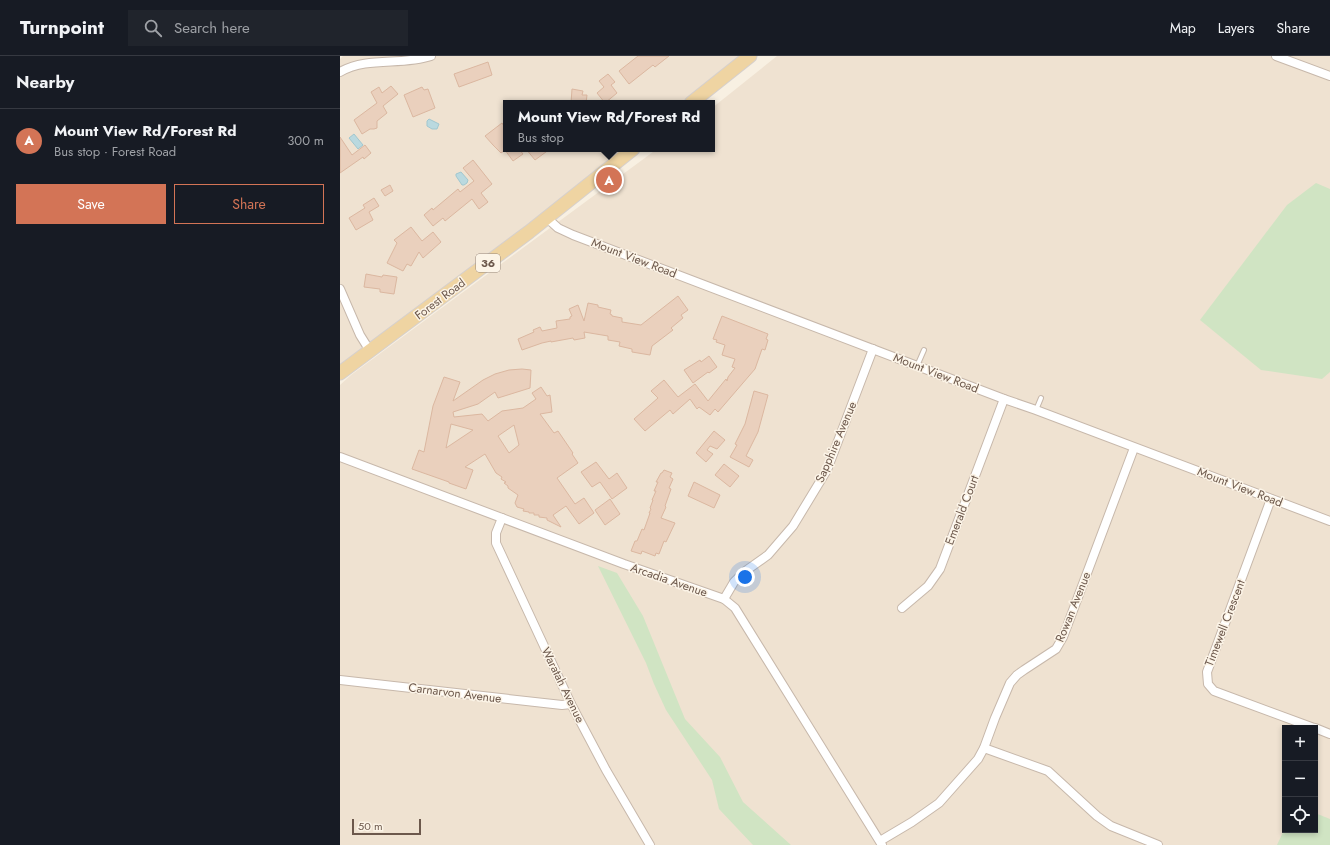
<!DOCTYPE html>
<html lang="en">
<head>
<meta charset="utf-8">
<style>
  body { margin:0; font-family:Jost,sans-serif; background:#20242c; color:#f1f3f6 }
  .controls { position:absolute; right:12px; bottom:12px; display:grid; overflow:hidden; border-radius:0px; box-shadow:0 2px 6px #0003 }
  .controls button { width:36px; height:36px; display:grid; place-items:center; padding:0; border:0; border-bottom:1px solid #363941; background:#171b24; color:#f1f3f6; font:20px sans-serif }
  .scale { position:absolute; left:12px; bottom:10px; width:69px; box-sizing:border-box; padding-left:4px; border:2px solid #6c584c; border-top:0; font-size:11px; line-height:14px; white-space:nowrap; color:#6c584c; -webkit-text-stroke:3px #fcf4e7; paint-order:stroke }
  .you { position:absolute; left:405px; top:521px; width:14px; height:14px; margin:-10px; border:3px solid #fff; border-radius:50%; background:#1a73e8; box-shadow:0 0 0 6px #1a73e833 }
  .badge { display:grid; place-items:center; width:26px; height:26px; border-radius:50%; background:#d37456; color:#fff; font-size:13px; font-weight:700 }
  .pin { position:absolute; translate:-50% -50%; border:2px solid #fff; box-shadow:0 1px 4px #0006 }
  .popup { position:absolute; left:163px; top:44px; width:212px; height:52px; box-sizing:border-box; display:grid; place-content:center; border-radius:0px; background:#171b24; filter:drop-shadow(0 1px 3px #0005); font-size:13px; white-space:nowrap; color:#9ea1a6 }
  .popup b { font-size:15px; color:#f1f3f6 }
  .popup::after { content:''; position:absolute; left:50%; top:100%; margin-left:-8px; border:8px solid transparent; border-top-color:#171b24 }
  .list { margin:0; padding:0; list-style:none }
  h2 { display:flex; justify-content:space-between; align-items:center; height:52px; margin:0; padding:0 16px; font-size:17px }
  h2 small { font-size:13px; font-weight:400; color:#9ea1a6 }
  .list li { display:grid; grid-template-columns:26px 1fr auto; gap:12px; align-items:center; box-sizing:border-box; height:64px; padding:0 16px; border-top:1px solid #363941 }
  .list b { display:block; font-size:15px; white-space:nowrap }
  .list p { margin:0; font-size:13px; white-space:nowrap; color:#9ea1a6 }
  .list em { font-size:13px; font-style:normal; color:#9ea1a6 }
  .actions { display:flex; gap:8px; padding:12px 16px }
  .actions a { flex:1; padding:9px 0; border:1px solid #d37456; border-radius:0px; text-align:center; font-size:14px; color:#d37456 }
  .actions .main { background:#d37456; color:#fff }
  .icon { flex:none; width:22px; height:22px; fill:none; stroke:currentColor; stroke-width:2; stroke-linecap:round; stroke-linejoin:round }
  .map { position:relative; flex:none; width:990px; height:789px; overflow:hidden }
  header { display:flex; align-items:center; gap:24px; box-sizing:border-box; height:56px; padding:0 20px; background:#171b24; border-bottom:1px solid #363941 }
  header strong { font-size:19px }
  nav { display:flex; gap:22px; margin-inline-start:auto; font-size:14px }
  .search { width:280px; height:36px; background:#20242c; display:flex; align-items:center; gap:10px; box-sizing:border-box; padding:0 14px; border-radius:0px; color:#9ea1a6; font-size:15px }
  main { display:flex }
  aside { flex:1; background:#171b24 }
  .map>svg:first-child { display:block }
</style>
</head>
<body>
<header>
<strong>Turnpoint</strong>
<div class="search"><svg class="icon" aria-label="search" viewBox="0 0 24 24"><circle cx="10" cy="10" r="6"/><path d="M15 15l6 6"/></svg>Search here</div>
<nav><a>Map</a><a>Layers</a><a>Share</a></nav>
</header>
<main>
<aside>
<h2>Nearby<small></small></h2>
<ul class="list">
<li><span class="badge">A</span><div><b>Mount View Rd/Forest Rd</b><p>Bus stop · Forest Road</p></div><em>300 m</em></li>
</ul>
<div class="actions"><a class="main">Save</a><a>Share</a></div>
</aside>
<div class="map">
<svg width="990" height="789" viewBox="0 0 990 789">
  <rect width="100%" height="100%" fill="#f8f0e2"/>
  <g fill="#efe2d1" fill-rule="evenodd">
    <polygon points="3,0 410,0 351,47 166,47 166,93 293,93 0,317 0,3"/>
    <path d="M437 0H990V789H0V329L11 319 317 93H372V52ZM945 672H975V774H945Z"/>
  </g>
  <g fill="#d0e4c3">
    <polygon points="976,127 990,133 990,316 982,323 921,314 860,264 947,149"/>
    <polygon points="258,510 277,517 303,560 345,663 380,701 403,746 451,789 413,789 379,753 372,724 326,654 314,628 306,607"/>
    <polygon points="975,757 990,763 990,789 937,789 945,772 945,774 975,774"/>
  </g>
  <g fill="#bad9df" stroke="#a1c7cf">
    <polygon points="89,63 99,68 97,73 92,73 87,70 87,65"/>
    <polygon points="14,78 23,89 18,93 9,82"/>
    <polygon points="121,116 128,124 127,127 124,129 122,129 116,120 116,118"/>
  </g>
  <g fill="#ead0bd" stroke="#dbb7a0" fill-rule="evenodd">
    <polygon points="298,0 329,0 315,11 313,9 289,28 279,15"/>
    <polygon points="148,6 152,19 119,31 114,18"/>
    <polygon points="268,18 275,26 271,29 277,37 265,47 257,37 264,31 259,25"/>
    <polygon points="51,30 58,38 43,50 47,57 37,65 37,72 34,73 30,73 22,78 14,64 37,47 31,36 39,31 42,37"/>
    <polygon points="82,31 84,34 88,33 95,52 73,61 64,39"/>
    <polygon points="232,33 243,35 242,39 247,39 246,47 231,47"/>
    <polygon points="162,67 166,73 166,93 179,93 183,98 173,105 165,94 161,97 153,89 145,80"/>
    <polygon points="0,81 12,99 25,89 31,97 24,103 23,101 0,117"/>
    <polygon points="186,93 210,93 195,104"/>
    <polygon points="133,104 152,128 141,137 148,146 139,153 132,143 105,165 103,162 93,170 84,159 92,152 93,154 118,133 120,136 134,125 123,112"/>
    <polygon points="50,129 53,135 45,140 41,134"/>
    <polygon points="34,142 39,150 29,156 33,164 16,174 9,162 25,152 23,149"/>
    <polygon points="71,171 82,185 93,176 101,186 83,202 79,196 71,210 67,208 63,215 47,207 57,187 54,184"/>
    <polygon points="26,218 42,221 43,219 57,221 54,238 40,236 40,233 24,231"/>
    <polygon points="338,240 348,254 341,259 343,262 331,272 333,274 312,290 310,299 292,296 292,293 279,290 280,286 268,284 268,280 244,276 245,282 234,284 233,282 211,286 211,285 202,287 182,294 178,283 194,276 193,274 200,271 202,275 217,272 216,265 230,263 230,261 232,260 229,253 238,249 244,265 248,247 258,249 258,251 271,254 270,258 272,259 272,260 282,262 282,266 301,269"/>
    <polygon points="382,260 428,278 426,283 428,284 425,294 422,293 415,313 378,356 375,353 370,359 359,351 357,353 350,343 333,358 330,354 305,375 294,363 318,342 311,335 324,324 338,341 355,328 368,345 386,323 387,325 388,321 395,312 392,311 395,303 382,299 385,289 376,286 377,284 373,283"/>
    <polygon points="369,300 377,311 369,317 368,316 353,327 344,314 360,304 361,306"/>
    <path d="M182 313 191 314 190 332 158 342 155 336 138 348 113 356 114 361 142 358 148 365 162 355 183 352 196 343 192 337 201 331 207 340 210 339 212 356 200 358 214 377 218 375 233 397 232 398 238 407 217 422 235 448 244 442 254 457 239 468 226 450 213 459 221 471 207 464V462L199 461V459H194V457H189V456L183 455 184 453 177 451 175 447 178 439 168 432V430L164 427 166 426 161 423 162 421 156 417 145 398 125 411 133 414 126 433 109 427V426L72 413 79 394 84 396 93 350 104 321 120 326 113 345 143 324 155 318 169 314ZM111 368 133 374 106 392ZM174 369 179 389 169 397 158 380Z"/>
    <polygon points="414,335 428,339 418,376 406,400 413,404 409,411 390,401 397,389 395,388 405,368"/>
    <polygon points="374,375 385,384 377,393 370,390 367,394 373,398 366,406 356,397"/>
    <polygon points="256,406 269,423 277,417 287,432 272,443 260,426 252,431 241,416"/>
    <polygon points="384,408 399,420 390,431 375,419"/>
    <polygon points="324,414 332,417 330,421 333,423 329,432 331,433 325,450 326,451 321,462 335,467 326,486 324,485 319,498 316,497 315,500 302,495 301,498 291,495 295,485 297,485 302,473 304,474 310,457 309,457 311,453 310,452 313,444 312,444 316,435 314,435 318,426 316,426 321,417 322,417"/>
    <polygon points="354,426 380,439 374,452 348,440"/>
    <polygon points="270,443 280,458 265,469 255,454"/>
  </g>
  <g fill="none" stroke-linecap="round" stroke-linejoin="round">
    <g stroke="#c7b8ab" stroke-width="6">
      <g id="service">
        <polyline points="577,310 584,294"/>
        <polyline points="696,354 701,342"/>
      </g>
    </g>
    <g stroke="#c7b8ab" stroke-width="10">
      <g id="minor">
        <polyline points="936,0 990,20"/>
        <path d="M0 16C28 0 61 10 91 0"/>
        <polyline points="207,162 218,172 233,179 664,343 696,354 990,465"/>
        <polyline points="0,233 20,279 30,295"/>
        <polyline points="0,401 284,508 384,543 395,552 542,789"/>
        <polyline points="931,443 867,616 868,628 874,635 974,672"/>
        <polyline points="162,462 156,477 156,487 231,648 266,714 310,789"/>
        <polyline points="384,543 394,526 404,516 428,499 453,470 487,414 533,293"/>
        <polyline points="562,552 588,530 600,513 664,343"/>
        <polyline points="0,624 222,649 231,648"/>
        <polyline points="975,672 990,678"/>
        <polyline points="644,692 708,715 757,760 771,770 818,789"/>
        <polyline points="540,785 572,766 599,747 638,703 644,692 655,662 670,627 677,619 684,614 716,593 723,581 794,392"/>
      </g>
    </g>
    <g stroke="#d6d0cd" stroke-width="15">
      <g id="primary">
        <polyline points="351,47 410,0"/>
        <polyline points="0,317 189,176 293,93"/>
      </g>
    </g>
    <use href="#service" stroke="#fff" stroke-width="4"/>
    <use href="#minor" stroke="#fff" stroke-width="8"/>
    <use href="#primary" stroke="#efd4a2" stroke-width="13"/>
  </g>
  <g text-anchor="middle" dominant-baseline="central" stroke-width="3" stroke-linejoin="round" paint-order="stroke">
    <rect fill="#fcf4e7" stroke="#97877a" stroke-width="1" x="136" y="198" width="24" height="18" rx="3"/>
    <g font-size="11" font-weight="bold" fill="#6c584c">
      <text x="148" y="207">36</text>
    </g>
    <g font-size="12" fill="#6c584c" stroke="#fcf4e7">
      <text transform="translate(294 202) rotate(21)">Mount View Road</text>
      <text transform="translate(100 243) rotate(-37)">Forest Road</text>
      <text transform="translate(596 317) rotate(21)">Mount View Road</text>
      <text transform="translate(496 386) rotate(-67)">Sapphire Avenue</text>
      <text transform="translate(900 431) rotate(21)">Mount View Road</text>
      <text transform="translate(622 454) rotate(-69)">Emerald Court</text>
      <text transform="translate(329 524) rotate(19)">Arcadia Avenue</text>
      <text transform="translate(733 551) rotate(-68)">Rowan Avenue</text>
      <text transform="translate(885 567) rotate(-69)">Timewell Crescent</text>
      <text transform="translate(223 629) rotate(64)">Waratah Avenue</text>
      <text transform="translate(115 637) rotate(7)">Carnarvon Avenue</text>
    </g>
  </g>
</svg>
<div class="controls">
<button>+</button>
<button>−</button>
<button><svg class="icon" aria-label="locate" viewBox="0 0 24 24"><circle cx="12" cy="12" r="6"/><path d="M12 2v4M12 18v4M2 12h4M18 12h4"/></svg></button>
</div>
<div class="scale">50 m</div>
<div class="you"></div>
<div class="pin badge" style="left:269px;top:124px">A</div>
<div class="popup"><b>Mount View Rd/Forest Rd</b>Bus stop</div>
</div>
</main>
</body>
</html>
